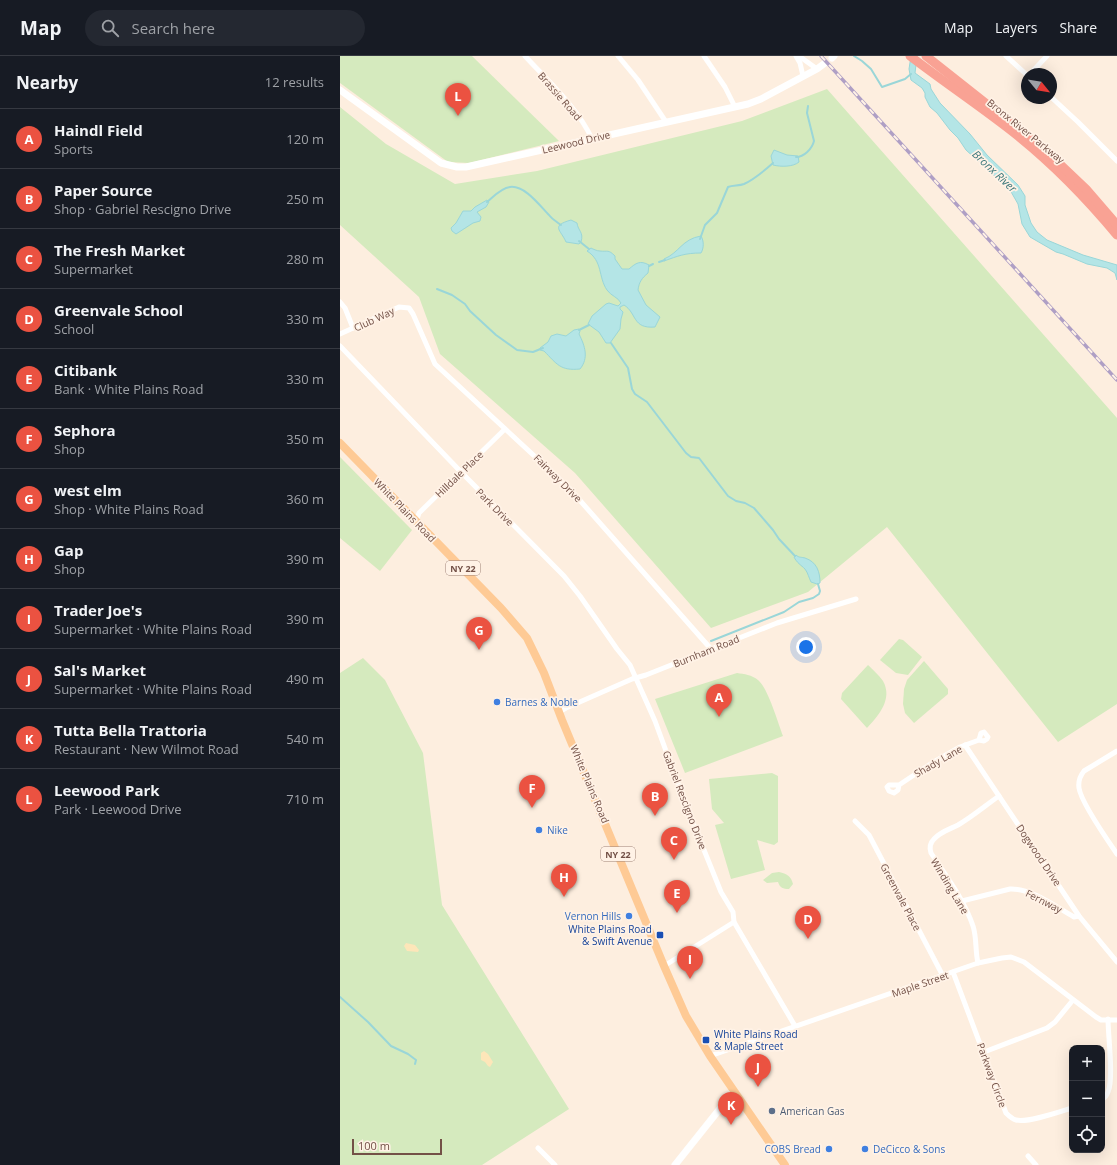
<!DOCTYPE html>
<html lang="en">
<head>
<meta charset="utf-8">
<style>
  body { margin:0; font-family:"Open Sans",sans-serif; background:#242831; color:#f1f3f6 }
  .controls { position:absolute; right:12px; bottom:12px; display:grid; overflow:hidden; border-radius:8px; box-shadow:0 4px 16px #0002 }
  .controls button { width:36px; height:36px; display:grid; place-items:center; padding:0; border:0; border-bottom:1px solid #363941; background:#171b24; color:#f1f3f6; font:20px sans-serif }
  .compass { position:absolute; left:681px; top:12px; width:36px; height:36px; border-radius:50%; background:#171b24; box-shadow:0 4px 16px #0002; rotate:120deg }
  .scale { position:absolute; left:12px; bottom:10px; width:90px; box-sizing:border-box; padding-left:4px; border:2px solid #735147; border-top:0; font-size:11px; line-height:14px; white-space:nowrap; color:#735147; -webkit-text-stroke:3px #fff2e6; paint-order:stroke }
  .you { position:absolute; left:466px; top:591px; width:14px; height:14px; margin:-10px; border:3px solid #fff; border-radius:50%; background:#1a73e8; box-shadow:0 0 0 6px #1a73e833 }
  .badge { display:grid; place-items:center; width:26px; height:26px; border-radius:50%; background:#eb5241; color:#fff; font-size:13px; font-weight:700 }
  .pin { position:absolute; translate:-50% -33px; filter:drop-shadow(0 1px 2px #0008) }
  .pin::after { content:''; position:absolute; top:21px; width:14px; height:12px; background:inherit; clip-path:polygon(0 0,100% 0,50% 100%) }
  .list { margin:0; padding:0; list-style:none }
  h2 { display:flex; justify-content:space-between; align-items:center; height:52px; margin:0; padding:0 16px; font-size:17px }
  h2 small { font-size:13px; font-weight:400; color:#9ea1a6 }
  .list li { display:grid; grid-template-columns:26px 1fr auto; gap:12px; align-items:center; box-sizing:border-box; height:60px; padding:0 16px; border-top:1px solid #363941 }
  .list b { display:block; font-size:15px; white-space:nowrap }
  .list p { margin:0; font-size:13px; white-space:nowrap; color:#9ea1a6 }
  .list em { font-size:13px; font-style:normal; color:#9ea1a6 }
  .icon { flex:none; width:22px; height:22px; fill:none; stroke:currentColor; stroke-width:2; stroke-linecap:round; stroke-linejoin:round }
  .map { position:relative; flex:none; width:777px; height:1109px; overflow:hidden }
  header { display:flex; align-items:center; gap:24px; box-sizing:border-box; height:56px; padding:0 20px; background:#171b24; border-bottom:1px solid #363941 }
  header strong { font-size:19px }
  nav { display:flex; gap:22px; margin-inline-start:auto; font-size:14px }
  .search { width:280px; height:36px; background:#242831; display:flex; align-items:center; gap:10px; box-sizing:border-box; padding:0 14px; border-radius:22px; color:#9ea1a6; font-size:15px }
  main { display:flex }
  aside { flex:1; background:#171b24 }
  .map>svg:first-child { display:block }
</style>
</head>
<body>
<header>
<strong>Map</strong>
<div class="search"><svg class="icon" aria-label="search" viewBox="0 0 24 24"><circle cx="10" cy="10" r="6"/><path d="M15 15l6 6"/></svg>Search here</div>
<nav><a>Map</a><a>Layers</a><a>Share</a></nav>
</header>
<main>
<aside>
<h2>Nearby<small>12 results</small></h2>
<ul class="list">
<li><span class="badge">A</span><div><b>Haindl Field</b><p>Sports</p></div><em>120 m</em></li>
<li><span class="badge">B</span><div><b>Paper Source</b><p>Shop · Gabriel Rescigno Drive</p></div><em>250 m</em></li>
<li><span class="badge">C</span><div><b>The Fresh Market</b><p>Supermarket</p></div><em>280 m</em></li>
<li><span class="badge">D</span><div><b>Greenvale School</b><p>School</p></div><em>330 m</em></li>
<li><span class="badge">E</span><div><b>Citibank</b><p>Bank · White Plains Road</p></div><em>330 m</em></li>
<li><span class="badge">F</span><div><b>Sephora</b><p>Shop</p></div><em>350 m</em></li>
<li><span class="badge">G</span><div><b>west elm</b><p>Shop · White Plains Road</p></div><em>360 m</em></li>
<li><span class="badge">H</span><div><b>Gap</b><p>Shop</p></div><em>390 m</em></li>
<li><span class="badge">I</span><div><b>Trader Joe's</b><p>Supermarket · White Plains Road</p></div><em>390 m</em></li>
<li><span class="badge">J</span><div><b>Sal's Market</b><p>Supermarket · White Plains Road</p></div><em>490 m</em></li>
<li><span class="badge">K</span><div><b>Tutta Bella Trattoria</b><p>Restaurant · New Wilmot Road</p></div><em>540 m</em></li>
<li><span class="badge">L</span><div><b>Leewood Park</b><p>Park · Leewood Drive</p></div><em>710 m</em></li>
</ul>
</aside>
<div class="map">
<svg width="777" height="1109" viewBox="0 0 777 1109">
  <rect width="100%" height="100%" fill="#fdeedf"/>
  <g fill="#d5eabe">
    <polygon points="0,0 132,0 219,85 129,107 108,106 0,27"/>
    <polygon points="487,33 777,362 777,648 718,686 547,471 468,536 371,572 235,417 100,298 79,241 0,169 0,51 46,88 115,128 197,115 402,65"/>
    <polygon points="0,401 72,474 40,515 0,482"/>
    <polygon points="559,583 563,584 582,601 568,619 556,617 540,604"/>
    <polygon points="23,602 45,624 83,697 102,849 229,1053 142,1109 0,1109 0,617"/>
    <polygon points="584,605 608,633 608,638 574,667 565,657 563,648 564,633 567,624"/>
    <path d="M528 609C533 614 539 619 543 625 553 643 539 659 527 672L501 643 502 637Z"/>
    <path d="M397 617C404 618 412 619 418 624 428 632 438 667 443 680L345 717 315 643Z"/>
    <polygon points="432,717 438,720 438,786 434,789 417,784 425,814 391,823 375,769 384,767 372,753 369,723"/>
    <path d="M439 816C447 818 451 820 453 828L449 833C443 833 440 832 438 826L427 827 423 824 432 817Z"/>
  </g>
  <g fill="#fde6b9">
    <polygon points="66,887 75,889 79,894 78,896 67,895 64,890"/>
    <polygon points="144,995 148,998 153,1006 150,1011 148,1010 145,1006 141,1004 141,997"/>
  </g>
  <g fill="#b4e5e6" stroke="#9ad6d8">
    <polygon points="571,0 577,0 575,17 590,28 591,33 600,47 630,78 647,99 678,129 685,140 685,149 691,167 697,176 707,184 743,199 777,209 777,224 775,217 767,212 747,208 723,198 716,196 690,181 682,168 678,148 670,134 626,94 618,82 610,74 597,57 590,51 585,41 585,37 582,32 571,24 569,13"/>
    <path d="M434 94 447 99 458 100 459 106C453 111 441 111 433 109L431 100Z"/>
    <polygon points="147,144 149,146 146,151 137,156 141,161 140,165 133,167 116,178 112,175 111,172 116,167 123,155 131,155 135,151"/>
    <path d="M231 164 237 167C238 175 244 176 241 186L239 188 226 186C221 174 210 170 231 164Z"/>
    <path d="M361 180C364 185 364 192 361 197 345 197 338 200 324 205V203C339 197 342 183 361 180Z"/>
    <path d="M251 192C253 193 257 195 260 195 268 196 268 193 275 200V203L282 213H289C296 207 300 204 309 209L308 217C302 222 299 226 298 234L306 249 320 261 315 271C292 273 297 257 284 249L280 251V253L283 256 281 263 280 273 270 287H266L259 276 248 268 252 260 266 248 269 247 278 250 281 247C278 241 271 240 267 234 258 221 263 205 247 195Z"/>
    <path d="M239 273 240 275 239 278C245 290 249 302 240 313 220 315 217 308 204 295L200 294V292L208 286 211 280 217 278 226 280 234 274Z"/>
    <path d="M456 499C459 502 462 501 465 502 477 506 480 516 480 527L477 528 471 526C469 522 468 517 465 513 461 509 457 507 454 501Z"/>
  </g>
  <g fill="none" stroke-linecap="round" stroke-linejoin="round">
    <g stroke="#9ad6d8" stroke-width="2">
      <polyline points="514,0 522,5 531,13 542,31 565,23 571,18"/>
      <path d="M456 101C464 101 472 93 474 85L467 57 468 50"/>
      <path d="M147 146C153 141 161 132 170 131 185 129 200 150 209 159 212 163 217 166 221 169"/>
      <path d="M360 183 365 169 377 157 388 131C393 129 399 130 404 128 415 123 424 115 433 107"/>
      <polyline points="239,185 249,193"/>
      <polyline points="319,206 325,204"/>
      <polyline points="309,210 313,208"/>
      <polyline points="97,233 112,239 125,248 130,255 156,279 177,294 193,296 203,292"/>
      <polyline points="239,274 249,269"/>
      <polyline points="271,287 288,312 292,333 295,338 307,346 346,397 351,401 359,402 388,440 396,445 405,447 414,452 433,474 439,483 455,500"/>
      <polyline points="371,585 444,556 459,546 473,542 479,538 480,535 478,528"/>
      <polyline points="0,941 28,966 51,990 68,998 76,1004 75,1008"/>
    </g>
    <g stroke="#fff" stroke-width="5">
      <path d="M185 0C208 25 238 52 252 83"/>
      <polyline points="278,0 298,24 326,66"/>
      <polyline points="364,0 385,31 395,51"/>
      <polyline points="456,0 460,7 463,20"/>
      <polyline points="459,0 477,13"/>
      <polyline points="666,0 687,19"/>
      <polyline points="690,18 707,0"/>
      <polyline points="711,41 738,66 777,105"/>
      <polyline points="0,246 5,252 13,272"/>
      <polyline points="0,278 59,251 69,252 73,258 95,308 229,432 371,593"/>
      <polyline points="0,290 121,416 224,520 240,540 277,593 290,609 315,665 347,752 381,836 393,856 394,866 455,970"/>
      <polyline points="76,466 79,457 165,373"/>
      <polyline points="219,656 226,652 292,623 306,619 437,567 516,543"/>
      <polyline points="625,689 739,860 777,906"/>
      <path d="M777 695 744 715C740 720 738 725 739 732 741 746 768 785 777 798"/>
      <polyline points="559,729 558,734 554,737 549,735 547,731 549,729 559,729 592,707 620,691 639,684 644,685 647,683 648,681 644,676 641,677 639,684"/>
      <polyline points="515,765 529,779 603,920"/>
      <path d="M622 845 670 833C691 832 716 851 734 861L739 860"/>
      <path d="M638 907C635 895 637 882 633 870 624 843 606 820 591 797 589 791 590 787 594 783 600 776 610 773 618 769 632 761 646 749 659 740"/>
      <polyline points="324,910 394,866"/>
      <path d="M613 916 666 1057C669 1060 672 1063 676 1064 688 1067 719 1056 732 1052"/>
      <polyline points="644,996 707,972 715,966 733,944"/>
      <polyline points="370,1000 638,907 662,902 671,901 684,906 756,961 761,964 777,964"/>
      <path d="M762 1043C765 1042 767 1039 768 1036 774 1023 768 980 768 963"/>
      <polyline points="198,1092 215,1109"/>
      <polyline points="688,1100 696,1109"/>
    </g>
    <g stroke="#fff" stroke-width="7">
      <polyline points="492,2 494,0"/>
      <polyline points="0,34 101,107 117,111 126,111 408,48 421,43 477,13 485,7"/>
      <polyline points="335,1109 394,1035"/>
    </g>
    <polyline stroke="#feca95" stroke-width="8" points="0,387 161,552 187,582 204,617 222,664 324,910 346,960 370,1000 445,1109"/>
    <g stroke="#f9a294" stroke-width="9">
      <path d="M570 0C605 27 643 52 678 80 714 109 747 143 777 179"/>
      <polyline points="586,0 706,95 746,133 777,169"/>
    </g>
    <g stroke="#af9fc5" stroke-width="3.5">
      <polyline id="rail" points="481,0 777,324"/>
    </g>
    <use href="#rail" stroke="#fff2e6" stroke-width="2" stroke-dasharray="6" stroke-linecap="butt"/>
  </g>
  <g fill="#3f7fe0" stroke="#fff2e6" stroke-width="1.5">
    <circle cx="157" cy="646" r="4"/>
    <circle cx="199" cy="774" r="4"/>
    <circle cx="289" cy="860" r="4"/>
    <circle cx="489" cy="1093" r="4"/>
    <circle cx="525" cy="1093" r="4"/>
  </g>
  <g fill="#1a4fb4" stroke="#fff2e6" stroke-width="1.5">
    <rect x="316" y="875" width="8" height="8" rx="2"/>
    <rect x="362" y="980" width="8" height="8" rx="2"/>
  </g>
  <circle fill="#5c6f8a" stroke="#fff2e6" stroke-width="1.5" cx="432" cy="1055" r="4"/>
  <g text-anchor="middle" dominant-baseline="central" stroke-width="3.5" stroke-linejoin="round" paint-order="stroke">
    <g fill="#fff2e6" stroke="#9d8177" stroke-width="1">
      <rect x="106" y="505" width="34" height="14" rx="3"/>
      <rect x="261" y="791" width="34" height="14" rx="3"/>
    </g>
    <g font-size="9" font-weight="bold" fill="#735147">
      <text x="123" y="512">NY 22</text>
      <text x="278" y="798">NY 22</text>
    </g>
    <g font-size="10" fill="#735147" stroke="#fff2e6">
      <text transform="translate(220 40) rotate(49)">Brassie Road</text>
      <text transform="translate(686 75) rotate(39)">Bronx River Parkway</text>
      <text transform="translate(236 86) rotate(-13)">Leewood Drive</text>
      <text transform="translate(34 263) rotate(-25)">Club Way</text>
      <text transform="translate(119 418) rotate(-44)">Hilldale Place</text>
      <text transform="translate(218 422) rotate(45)">Fairway Drive</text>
      <text transform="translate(155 451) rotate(45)">Park Drive</text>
      <text transform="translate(65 454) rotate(46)">White Plains Road</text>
      <text transform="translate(366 595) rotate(-22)">Burnham Road</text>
      <text transform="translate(598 705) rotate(-30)">Shady Lane</text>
      <text transform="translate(250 728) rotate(67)">White Plains Road</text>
      <text transform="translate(345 744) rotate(69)">Gabriel Rescigno Drive</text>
      <text transform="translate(699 799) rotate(56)">Dogwood Drive</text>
      <text transform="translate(610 830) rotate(59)">Winding Lane</text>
      <text transform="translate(561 841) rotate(62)">Greenvale Place</text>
      <text transform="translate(704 845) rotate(27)">Fernway</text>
      <text transform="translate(580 928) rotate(-19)">Maple Street</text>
      <text transform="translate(652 1019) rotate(70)">Parkway Circle</text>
    </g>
    <g font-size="10" fill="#366cbe" stroke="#fff2e6" text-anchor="start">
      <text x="165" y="646">Barnes &amp; Noble</text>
      <text x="207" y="774">Nike</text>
      <text x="281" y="860" text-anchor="end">Vernon Hills</text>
      <text x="481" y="1093" text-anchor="end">COBS Bread</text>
      <text x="533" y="1093">DeCicco &amp; Sons</text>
    </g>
    <g font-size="10" fill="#164399" stroke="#fff2e6" text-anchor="end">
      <text x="312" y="873">White Plains Road<tspan x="312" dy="12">&amp; Swift Avenue</tspan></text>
      <text x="374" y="978" text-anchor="start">White Plains Road<tspan x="374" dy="12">&amp; Maple Street</tspan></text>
    </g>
    <g font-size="10" fill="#4e5e75" stroke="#fff2e6" text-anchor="start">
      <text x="440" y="1055">American Gas</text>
    </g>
    <g font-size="11" font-style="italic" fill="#3a777a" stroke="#fff2e6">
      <text transform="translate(655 115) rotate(43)">Bronx River</text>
    </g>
  </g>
</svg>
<div class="controls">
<button>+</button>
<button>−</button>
<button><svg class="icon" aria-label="locate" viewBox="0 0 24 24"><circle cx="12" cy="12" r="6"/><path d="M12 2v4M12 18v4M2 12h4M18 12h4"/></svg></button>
</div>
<svg class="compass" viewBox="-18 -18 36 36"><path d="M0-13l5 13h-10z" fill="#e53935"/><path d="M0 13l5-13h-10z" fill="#9ea1a6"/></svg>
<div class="scale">100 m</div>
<div class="you"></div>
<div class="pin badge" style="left:379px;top:661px">A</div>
<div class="pin badge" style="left:315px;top:760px">B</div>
<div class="pin badge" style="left:334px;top:804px">C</div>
<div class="pin badge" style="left:468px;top:883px">D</div>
<div class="pin badge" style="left:337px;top:857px">E</div>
<div class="pin badge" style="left:192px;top:752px">F</div>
<div class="pin badge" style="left:139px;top:594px">G</div>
<div class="pin badge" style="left:224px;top:841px">H</div>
<div class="pin badge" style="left:350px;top:923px">I</div>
<div class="pin badge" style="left:418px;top:1031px">J</div>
<div class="pin badge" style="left:391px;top:1069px">K</div>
<div class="pin badge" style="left:118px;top:60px">L</div>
</div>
</main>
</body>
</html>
